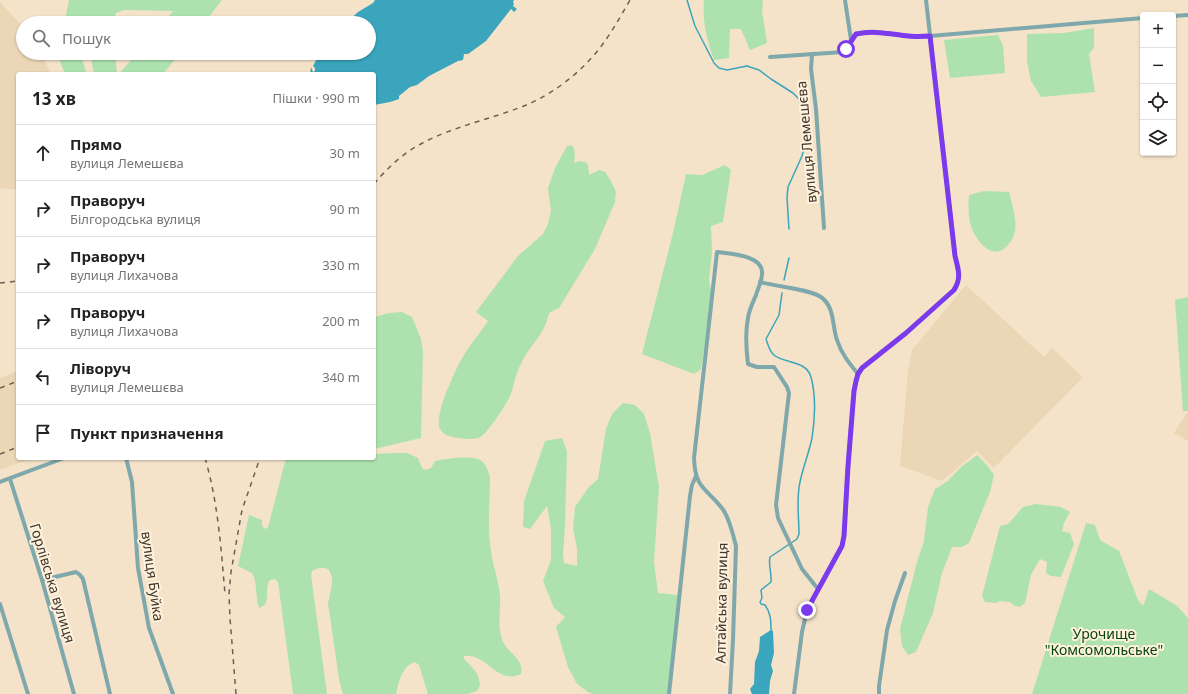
<!DOCTYPE html>
<html lang="uk">
<head>
<meta charset="utf-8">
<style>
  body { margin:0; font-family:"Noto Sans",sans-serif; background:#f6f6f6; color:#222 }
  .controls { position:absolute; right:12px; top:12px; display:grid; overflow:hidden; border-radius:4px; box-shadow:0 1px 3px #0004 }
  .controls button { width:36px; height:36px; display:grid; place-items:center; padding:0; border:0; border-bottom:1px solid #e0e0e0; background:#fff; color:#222; font:20px sans-serif }
  .stop { position:absolute; width:12px; height:12px; margin:-9px; border:3px solid #7c3aed; border-radius:50%; background:#fff }
  .stop.end { background:#7c3aed; border-color:#fff; box-shadow:0 1px 4px #0008 }
  .list { margin:0; padding:0; list-style:none }
  h2 { display:flex; justify-content:space-between; align-items:center; height:52px; margin:0; padding:0 16px; font-size:17px }
  h2 small { font-size:13px; font-weight:400; color:#767676 }
  .list li { display:grid; grid-template-columns:26px 1fr auto; gap:12px; align-items:center; box-sizing:border-box; height:56px; padding:0 16px; border-top:1px solid #e0e0e0 }
  .list b { display:block; font-size:15px; white-space:nowrap }
  .list p { margin:0; font-size:13px; white-space:nowrap; color:#767676 }
  .list em { font-size:13px; font-style:normal; color:#767676 }
  .icon { flex:none; width:22px; height:22px; fill:none; stroke:currentColor; stroke-width:2; stroke-linecap:round; stroke-linejoin:round }
  .map { position:relative; flex:none; width:1188px; height:694px; overflow:hidden }
  .search { position:absolute; background:#fff; box-shadow:0 1px 3px #0004; left:16px; top:16px; width:360px; height:44px; display:flex; align-items:center; gap:10px; box-sizing:border-box; padding:0 14px; border-radius:22px; color:#767676; font-size:15px }
  .panel { position:absolute; background:#fff; box-shadow:0 1px 3px #0004; left:16px; top:72px; width:360px; height:388px; border-radius:4px }
  .map>svg:first-child { display:block }
</style>
</head>
<body>
<div class="map">
<svg width="1188" height="694" viewBox="0 0 1188 694">
  <rect width="100%" height="100%" fill="#f4e3c9"/>
  <g fill="#ebd6b5">
    <polygon points="0,2 23,27 23,53 41,53 51,74 18,74 18,190 0,188"/>
    <polygon points="966,285 1044,357 1052,348 1083,377 994,468 977,451 942,481 900,466 908,370 912,350"/>
    <polygon points="18,371 18,458 32,458 0,470 0,378"/>
    <polygon points="1187,413 1188,413 1188,441 1174,433"/>
  </g>
  <g fill="#ade2ae">
    <polygon points="69,0 222,0 204,23 163,23 173,11 124,10 116,13 113,23 71,23 65,19"/>
    <path d="M704 0H763L762 11 767 43 750 50 741 29H730L729 58 714 60C707 40 702 21 704 0Z"/>
    <polygon points="1094,28 1094,48 1089,54 1095,92 1041,97 1031,81 1027,61 1027,34 1064,33"/>
    <polygon points="998,35 1003,46 1005,73 950,78 944,40"/>
    <polygon points="57,53 80,53 87,74 65,74"/>
    <polygon points="90,53 115,53 117,74 94,74"/>
    <polygon points="137,53 180,53 163,74 119,74"/>
    <path d="M571 145 574 148 575 156 574 163 579 161 585 162 588 165 589 175 599 170 605 172 611 181 616 192 615 202 595 249 559 308 549 313C544 336 533 341 523 360 517 370 515 379 512 391 508 403 493 424 484 434 478 441 467 439 458 438 452 437 444 436 440 429 433 416 457 366 465 353 472 342 481 332 488 321L476 312 518 256 543 234 548 224 551 211 548 188 555 168 567 146Z"/>
    <polygon points="725,165 731,170 723,222 711,226 712,252 709,280 712,296 701,369 694,374 642,354 673,233 686,174 702,175"/>
    <path d="M984 191 1009 192C1012 204 1017 219 1015 231 1014 237 1011 241 1008 245 994 262 978 243 972 229 968 219 968 205 969 195Z"/>
    <polygon points="1188,297 1188,411 1183,411 1175,300"/>
    <polygon points="402,312 412,317 421,339 423,351 421,438 374,449 374,319 375,317 389,313"/>
    <polygon points="623,403 635,405 644,414 650,433 659,487 654,562 658,593 678,595 668,694 593,694 588,692 577,684 568,667 556,627 565,617 554,608 543,581 551,560 551,529 547,506 530,529 523,527 524,501 545,441 562,438 567,451 565,526 563,554 564,563 577,566 577,548 573,529 575,507 588,488 598,479 606,429 612,414"/>
    <path d="M393 453H407L418 458 422 468 426 470 431 468 435 461C445 459 472 455 480 460 486 463 488 471 490 477 490 501 487 527 491 551 493 566 499 581 500 596 501 610 497 625 502 639 506 653 525 658 521 674 496 685 487 653 464 656V659C473 669 478 670 480 685L477 691 468 694H428L419 665 415 662C401 667 399 682 396 694H343L339 679 328 603 332 585V577L329 570C323 566 318 568 312 571L311 575 327 694H293L278 582 275 579 270 580C265 586 269 597 265 605L259 608C255 598 258 577 250 572 246 570 242 568 238 566L249 515 262 520V526L265 529 268 527 286 458H374V454Z"/>
    <polygon points="977,455 986,464 994,475 990,492 969,543 962,547 952,547 942,573 933,613 916,652 908,655 902,646 900,629 917,562 924,541 928,507 935,489 948,481 961,467"/>
    <polygon points="1036,504 1061,507 1070,512 1064,523 1062,531 1070,533 1074,544 1061,577 1051,576 1046,573 1047,562 1040,559 1031,575 1025,603 1020,607 1015,606 1010,602 1000,601 996,603 985,602 982,596 1000,526 1008,524 1023,507"/>
    <polygon points="1086,523 1095,525 1100,540 1119,551 1138,600 1143,606 1149,589 1176,605 1188,618 1188,694 1032,694"/>
  </g>
  <g fill="#3aa5bc">
    <polygon points="375,0 514,0 513,2 514,4 513,6 517,9 514,12 511,9 486,41 468,54 464,54 463,60 458,61 429,76 417,85 410,87 399,96 399,99 390,102 374,105 374,74 310,74 311,67 313,72 315,71 315,68 313,66 320,53 369,53 369,23 346,23 358,12 373,3"/>
    <polygon points="771,630 773,631 774,653 771,665 773,671 770,681 769,694 752,694 750,689 754,684 755,662 759,651 760,637"/>
  </g>
  <g fill="none" stroke-linecap="round" stroke-linejoin="round">
    <g stroke="#3aa5bc" stroke-width="1.5">
      <polyline points="687,0 695,26 714,63 719,68 727,70 747,66 759,70 771,79 793,93 798,98 802,108 805,116 806,132 805,145 802,156 788,187 787,198 789,229"/>
      <polyline points="784,280 789,258"/>
      <path d="M771 631C771 621 771 613 765 605L761 604 760 602 762 598 761 590 771 582C772 573 768 565 770 557L797 539 799 534C799 517 796 499 800 482 803 467 809 453 812 438 815 419 816 396 811 377 806 360 785 364 774 355 769 351 768 344 766 339L779 315 782 293"/>
    </g>
    <g stroke="#7ea8ab" stroke-width="4">
      <polyline points="845,0 851,40"/>
      <polyline points="1173,16 1188,15"/>
      <polyline points="812,54 811,69 816,109 824,228"/>
      <path d="M770 57 843 52 856 34C874 30 890 34 908 36 915 37 923 36 930 36L1143 18"/>
      <path d="M760 282C777 287 806 288 821 297 835 307 832 326 837 340 841 353 849 363 858 374"/>
      <polyline points="126,458 132,482 138,568 149,628 173,694"/>
      <polyline points="10,479 42,580 74,694"/>
      <polyline points="0,482 64,458"/>
      <polyline points="42,580 76,572 80,575 83,579 110,694"/>
      <polyline points="0,604 28,694"/>
      <polyline points="669,694 690,496 692,485 696,476"/>
      <path d="M730 694 733 640 736 546C733 534 730 521 724 511 708 488 695 491 694 458L717 252C730 254 764 255 762 274 762 281 758 288 756 295 753 302 749 310 748 318 745 333 746 348 748 364L757 367H774L787 387 789 393 776 505 778 518 802 569 818 589"/>
      <path d="M794 694 802 632 807 610 842 546 844 536 848 466 854 391 858 374 862 368 906 333 954 290C962 278 957 268 955 255L926 0"/>
      <polyline points="879,694 879,686 887,630 895,601 905,573"/>
    </g>
    <g stroke="#6a6153" stroke-width="1.5" stroke-dasharray="5 5" stroke-linecap="butt">
      <path d="M374 184C384 172 396 160 409 151 445 127 492 120 531 103 559 90 587 67 605 41 614 28 622 14 630 0"/>
      <polyline points="0,283 18,281"/>
      <polyline points="0,388 18,381"/>
      <polyline points="0,454 18,447"/>
      <path d="M205 458C218 502 221 548 225 594"/>
      <polyline points="236,694 230,618 229,594 231,572 242,510 260,458"/>
    </g>
  </g>
  <g fill="none" stroke-linecap="round" stroke-linejoin="round">
    <path stroke="#7c3aed" stroke-width="5" d="M807 610 842 546 844 536 848 466 854 391 856 381 858 374 862 368 906 333 954 290C962 278 958 268 955 256L930 36C923 36 915 37 908 36 890 34 874 30 856 34L846 49"/>
  </g>
  <g text-anchor="middle" dominant-baseline="central" stroke-width="4" stroke-linejoin="round" paint-order="stroke">
    <g font-size="14" fill="#3f382e" stroke="#fff1dc">
      <text transform="translate(806 142) rotate(-95)">вулиця Лемешєва</text>
      <text transform="translate(153 576) rotate(82)">вулиця Буйка</text>
      <text transform="translate(53 583) rotate(73)">Горлівська вулиця</text>
      <text transform="translate(721 603) rotate(-89)">Алтайська вулиця</text>
    </g>
    <g font-size="14" fill="#034610" stroke="#fff1dc">
      <text x="1104" y="633">Урочище<tspan x="1104" dy="16">"Комсомольське"</tspan></text>
    </g>
  </g>
</svg>
<div class="controls">
<button>+</button>
<button>−</button>
<button><svg class="icon" aria-label="locate" viewBox="0 0 24 24"><circle cx="12" cy="12" r="6"/><path d="M12 2v4M12 18v4M2 12h4M18 12h4"/></svg></button>
<button><svg class="icon" aria-label="layers" viewBox="0 0 24 24"><path d="M12 4l9 5-9 5-9-5zM3 14l9 5 9-5"/></svg></button>
</div>
<div class="stop" style="left:846px;top:49px"></div>
<div class="stop end" style="left:807px;top:610px"></div>
<div class="search"><svg class="icon" aria-label="search" viewBox="0 0 24 24"><circle cx="10" cy="10" r="6"/><path d="M15 15l6 6"/></svg>Пошук</div>
<section class="panel">
<h2>13 хв<small>Пішки · 990 m</small></h2>
<ul class="list">
<li><svg class="icon" aria-label="ahead" viewBox="0 0 24 24"><path d="M12 20V5M6 11l6-6 6 6"/></svg><div><b>Прямо</b><p>вулиця Лемешєва</p></div><em>30 m</em></li>
<li><svg class="icon" aria-label="right" viewBox="0 0 24 24"><path d="M7 20v-9h11M14 6l5 5-5 5"/></svg><div><b>Праворуч</b><p>Білгородська вулиця</p></div><em>90 m</em></li>
<li><svg class="icon" aria-label="right" viewBox="0 0 24 24"><path d="M7 20v-9h11M14 6l5 5-5 5"/></svg><div><b>Праворуч</b><p>вулиця Лихачова</p></div><em>330 m</em></li>
<li><svg class="icon" aria-label="right" viewBox="0 0 24 24"><path d="M7 20v-9h11M14 6l5 5-5 5"/></svg><div><b>Праворуч</b><p>вулиця Лихачова</p></div><em>200 m</em></li>
<li><svg class="icon" aria-label="left" viewBox="0 0 24 24"><path d="M17 20v-9H6M10 6l-5 5 5 5"/></svg><div><b>Ліворуч</b><p>вулиця Лемешєва</p></div><em>340 m</em></li>
<li><svg class="icon" aria-label="arrive" viewBox="0 0 24 24"><path d="M6 21V4h12l-3 4 3 4H6"/></svg><div><b>Пункт призначення</b></div></li>
</ul>
</section>
</div>
</body>
</html>
